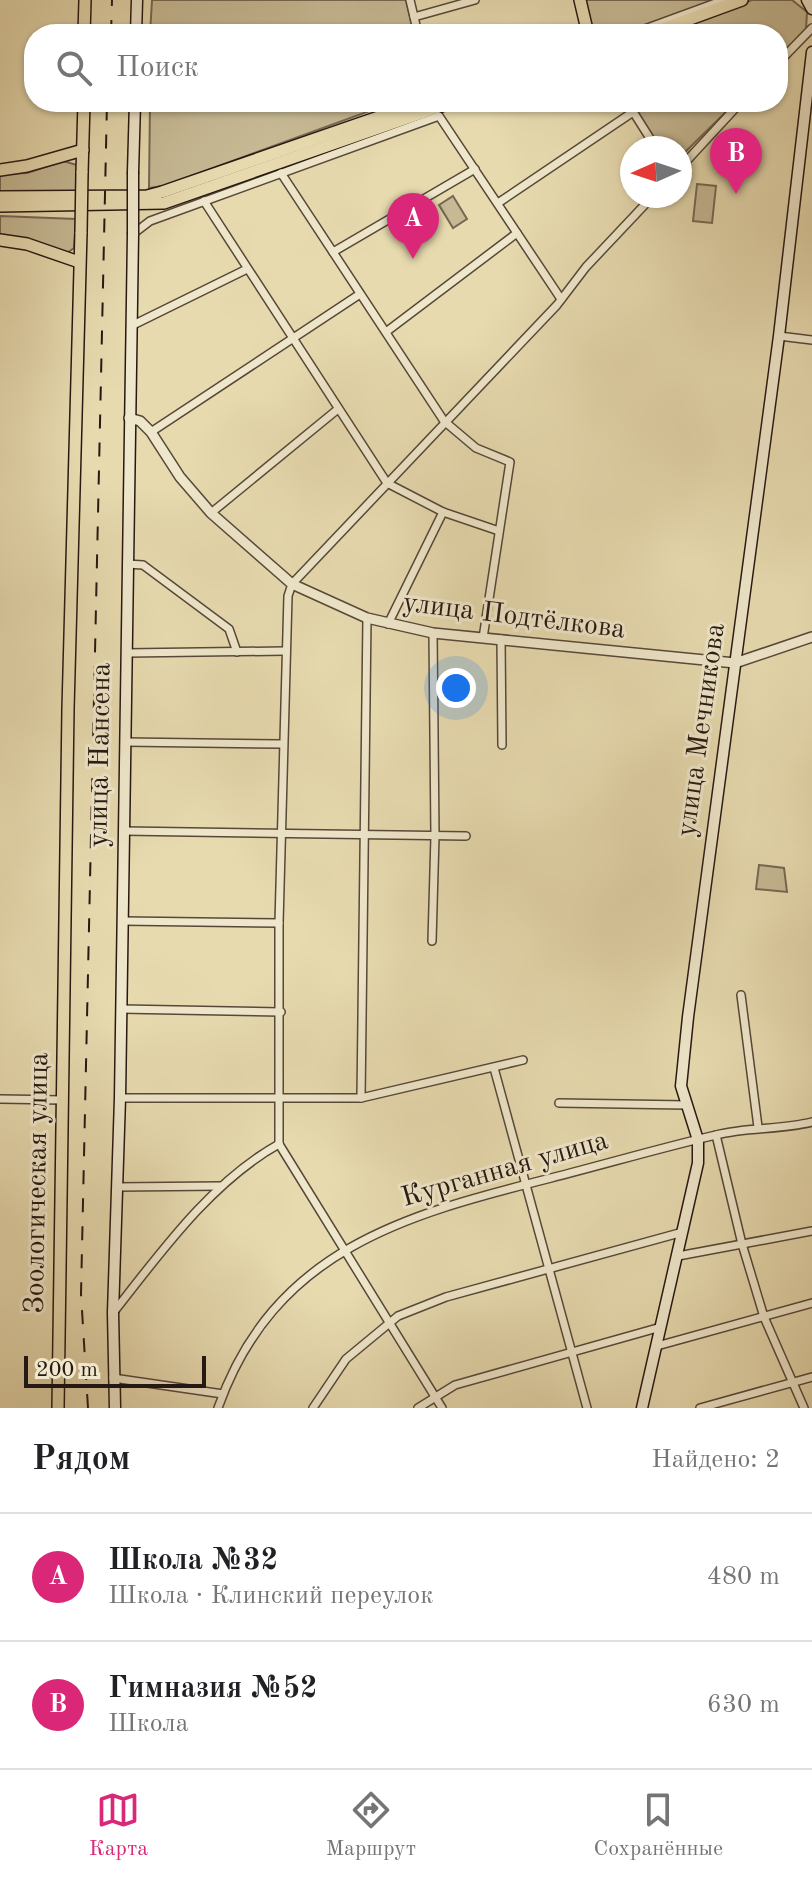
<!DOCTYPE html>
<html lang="ru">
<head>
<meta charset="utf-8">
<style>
  body { margin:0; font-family:"Old Standard TT",serif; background:#f2f2f2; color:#202124 }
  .compass { position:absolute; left:620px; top:136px; width:72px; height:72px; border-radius:50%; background:#fff; box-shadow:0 2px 6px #0004; rotate:267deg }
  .scale { position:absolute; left:24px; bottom:20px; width:182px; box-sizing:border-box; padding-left:8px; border:4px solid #261812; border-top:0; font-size:22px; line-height:28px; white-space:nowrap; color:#261812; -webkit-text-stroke:6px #efe7cb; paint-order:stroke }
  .you { position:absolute; left:456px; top:688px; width:28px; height:28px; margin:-20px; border:6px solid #fff; border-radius:50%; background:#1a73e8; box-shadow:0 0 0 12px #1a73e833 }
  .badge { display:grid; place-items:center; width:52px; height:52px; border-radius:50%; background:#db2777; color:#fff; font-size:26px; font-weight:700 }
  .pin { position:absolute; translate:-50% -66px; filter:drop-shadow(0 2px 4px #0008) }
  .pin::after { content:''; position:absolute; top:42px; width:28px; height:24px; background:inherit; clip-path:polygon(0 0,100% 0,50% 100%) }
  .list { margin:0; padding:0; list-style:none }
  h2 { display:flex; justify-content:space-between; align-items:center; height:104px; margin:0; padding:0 32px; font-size:34px }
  h2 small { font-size:26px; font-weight:400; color:#757577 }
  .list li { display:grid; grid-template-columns:52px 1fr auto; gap:24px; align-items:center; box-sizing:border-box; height:128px; padding:0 32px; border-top:2px solid #e0e0e0 }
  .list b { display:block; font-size:30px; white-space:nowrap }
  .list p { margin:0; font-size:26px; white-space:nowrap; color:#757577 }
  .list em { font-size:26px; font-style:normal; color:#757577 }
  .icon { flex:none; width:44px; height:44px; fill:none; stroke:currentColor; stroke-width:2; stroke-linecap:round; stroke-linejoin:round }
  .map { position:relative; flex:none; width:812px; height:1408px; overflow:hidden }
  .search { position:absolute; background:#fff; box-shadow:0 2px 6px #0004; left:24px; right:24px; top:24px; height:88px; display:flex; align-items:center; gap:20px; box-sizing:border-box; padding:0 28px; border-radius:32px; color:#757577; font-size:30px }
  .sheet { height:360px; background:#fff }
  nav { display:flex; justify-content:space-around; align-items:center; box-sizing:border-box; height:112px; border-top:2px solid #e0e0e0; background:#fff; font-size:22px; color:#757577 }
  nav a { display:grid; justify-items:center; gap:4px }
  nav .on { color:#db2777 }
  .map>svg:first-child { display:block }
</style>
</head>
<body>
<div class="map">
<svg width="812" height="1408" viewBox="0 0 812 1408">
  <rect width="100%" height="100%" fill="#e7daaf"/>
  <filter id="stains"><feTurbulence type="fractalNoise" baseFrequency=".0025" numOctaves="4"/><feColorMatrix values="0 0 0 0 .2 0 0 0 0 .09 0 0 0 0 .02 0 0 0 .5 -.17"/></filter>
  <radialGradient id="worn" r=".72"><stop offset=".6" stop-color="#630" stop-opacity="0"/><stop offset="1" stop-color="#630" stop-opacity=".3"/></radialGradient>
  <g fill="#c6b994" stroke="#766853" stroke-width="2">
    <polygon points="152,0 406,0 414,34 150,34"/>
    <polygon points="583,0 715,0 622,34 594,34"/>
    <polygon points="752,0 792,0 807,12 806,29 778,58 778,34 661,34"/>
    <polygon points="150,102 378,102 375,109 164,186 149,188"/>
    <polygon points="630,102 736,102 680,157 680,148 659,148"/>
    <polygon points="63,161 77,165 76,195 0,194 0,174 27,173"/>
    <polygon points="697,184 716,186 712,223 693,221"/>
    <polygon points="453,196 467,219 453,228 439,205"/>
    <polygon points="0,216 76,219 74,248 67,253 0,236"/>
    <polygon points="759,865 784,868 787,892 756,889"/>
  </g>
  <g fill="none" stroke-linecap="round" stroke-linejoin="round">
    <g stroke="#564839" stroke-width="10">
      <g id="minor">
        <polyline points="410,0 418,34"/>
        <polyline points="414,17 475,0"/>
        <polyline points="631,34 724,0"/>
        <polyline points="778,63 812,28"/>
        <polyline points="627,102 656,148"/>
        <polyline points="680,168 741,102"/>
        <polyline points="281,173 444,421 476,448 510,462 483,638"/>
        <polyline points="204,201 387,483 443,512 499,531"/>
        <polyline points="498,203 633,112"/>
        <polyline points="133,234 150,221 439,116 561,299"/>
        <polyline points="333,252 475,169"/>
        <polyline points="131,326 247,269"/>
        <polyline points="386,332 517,233"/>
        <polyline points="779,336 812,340"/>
        <polyline points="151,432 360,294"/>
        <polyline points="211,513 338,409"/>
        <polyline points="127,564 143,565 229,629 237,652"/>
        <polyline points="388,624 443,512"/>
        <polyline points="501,639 502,745"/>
        <polyline points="127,653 285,651"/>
        <polyline points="125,742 282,744"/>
        <polyline points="124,831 466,836"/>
        <polyline points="122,921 279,923"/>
        <polyline points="432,941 435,836 433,633"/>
        <polyline points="741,995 758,1127"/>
        <polyline points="121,1009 281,1012"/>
        <polyline points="494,1068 587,1408"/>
        <polyline points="120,1098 361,1098 523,1060"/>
        <polyline points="361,1098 367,618"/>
        <polyline points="0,1099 63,1100"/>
        <polyline points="559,1103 686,1105"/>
        <polyline points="716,1135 742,1244 764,1317 804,1408"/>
        <polyline points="279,1144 279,923 288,596 292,584 557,305 586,267 653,196"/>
        <polyline points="279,1144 442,1408"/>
        <polyline points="117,1187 221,1186"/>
        <polyline points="678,1256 812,1231"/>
        <path d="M113 1313C161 1252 211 1182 279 1144"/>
        <polyline points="657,1346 812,1303"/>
        <polyline points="113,1378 223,1394"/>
        <path d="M218 1408C274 1250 404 1215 551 1178 606 1164 660 1148 716 1135 747 1127 781 1130 812 1122"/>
        <polyline points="313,1408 346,1359 398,1316 446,1297 683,1232"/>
        <polyline points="418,1408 455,1385 661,1327"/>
        <polyline points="700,1408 812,1377"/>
      </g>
    </g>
    <g stroke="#564839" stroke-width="12">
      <polyline id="tertiary" points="129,418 140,421 151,432 180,477 211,513 292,584 367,618 433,633 735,663 812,637"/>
    </g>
    <g stroke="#261812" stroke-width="13">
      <g id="secondary">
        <polyline points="807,0 812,9"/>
        <polyline points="136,34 137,0"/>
        <polyline points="133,172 135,102"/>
        <polyline points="115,1408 113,1313 120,1098 133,234"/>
        <polyline points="642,1408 698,1163 698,1140 681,1086 688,1017 779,336 812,52"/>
      </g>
    </g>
    <g stroke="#261812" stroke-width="14">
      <g id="primary">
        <polyline points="580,0 588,34"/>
        <polyline points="84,34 85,0"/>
        <polyline points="649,34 742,0"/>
        <polyline points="0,170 27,166 83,150"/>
        <polyline points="82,173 84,102"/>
        <polyline points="0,197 147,196 162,192 422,102"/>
        <polyline points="0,206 164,203 453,102"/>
        <polyline points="0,240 27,244 79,262"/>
        <polyline points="58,1408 68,709 81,232"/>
      </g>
    </g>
    <use href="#minor" stroke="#efe7cb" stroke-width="7"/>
    <use href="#tertiary" stroke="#efe7cb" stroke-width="9"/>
    <use href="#secondary" stroke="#efe7cb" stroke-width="10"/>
    <use href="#primary" stroke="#e7daaf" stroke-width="11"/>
    <g stroke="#261812" stroke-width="2" stroke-dasharray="14 14" stroke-linecap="butt">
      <polyline points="111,34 112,0"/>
      <polyline points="88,1408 81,1294 107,102"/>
    </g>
    <g stroke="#261812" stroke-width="13" stroke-linecap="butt">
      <polyline id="secondary-bridge" points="133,234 133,172"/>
    </g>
    <g stroke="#261812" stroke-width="14" stroke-linecap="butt">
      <polyline id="primary-bridge" points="81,232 82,173"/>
    </g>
    <use href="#secondary-bridge" stroke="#efe7cb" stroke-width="10"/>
    <use href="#primary-bridge" stroke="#e7daaf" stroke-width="11"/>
  </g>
  <g text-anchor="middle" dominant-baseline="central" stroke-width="6" stroke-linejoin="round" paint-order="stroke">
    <g font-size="28" fill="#261812" stroke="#efe7cb">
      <text transform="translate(514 617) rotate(7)">улица Подтёлкова</text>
      <text transform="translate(702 730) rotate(-82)">улица Мечникова</text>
      <text transform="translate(101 755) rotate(-89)">улица Нансена</text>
      <text transform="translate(505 1170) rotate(-16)">Курганная улица</text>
      <text transform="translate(38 1183) rotate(-89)">Зоологическая улица</text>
    </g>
  </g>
  <rect width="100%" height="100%" filter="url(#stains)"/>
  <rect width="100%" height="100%" fill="url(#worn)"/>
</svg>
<svg class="compass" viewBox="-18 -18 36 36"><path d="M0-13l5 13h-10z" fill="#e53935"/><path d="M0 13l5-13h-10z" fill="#757577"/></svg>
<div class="scale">200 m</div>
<div class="you"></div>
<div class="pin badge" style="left:413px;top:259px">A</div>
<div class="pin badge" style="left:736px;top:194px">B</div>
<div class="search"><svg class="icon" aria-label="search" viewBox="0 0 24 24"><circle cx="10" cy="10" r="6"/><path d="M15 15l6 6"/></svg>Поиск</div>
</div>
<section class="sheet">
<h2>Рядом<small>Найдено: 2</small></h2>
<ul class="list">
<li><span class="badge">A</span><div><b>Школа №32</b><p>Школа · Клинский переулок</p></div><em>480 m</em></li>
<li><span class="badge">B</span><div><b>Гимназия №52</b><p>Школа</p></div><em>630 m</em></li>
</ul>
</section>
<nav>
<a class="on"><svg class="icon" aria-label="map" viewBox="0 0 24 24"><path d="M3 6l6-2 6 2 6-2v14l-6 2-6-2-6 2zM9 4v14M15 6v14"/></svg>Карта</a>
<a><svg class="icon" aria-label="directions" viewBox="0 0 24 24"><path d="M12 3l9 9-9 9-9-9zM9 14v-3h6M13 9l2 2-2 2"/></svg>Маршрут</a>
<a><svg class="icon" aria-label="saved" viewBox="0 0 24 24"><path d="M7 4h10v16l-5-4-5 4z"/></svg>Сохранённые</a>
</nav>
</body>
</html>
